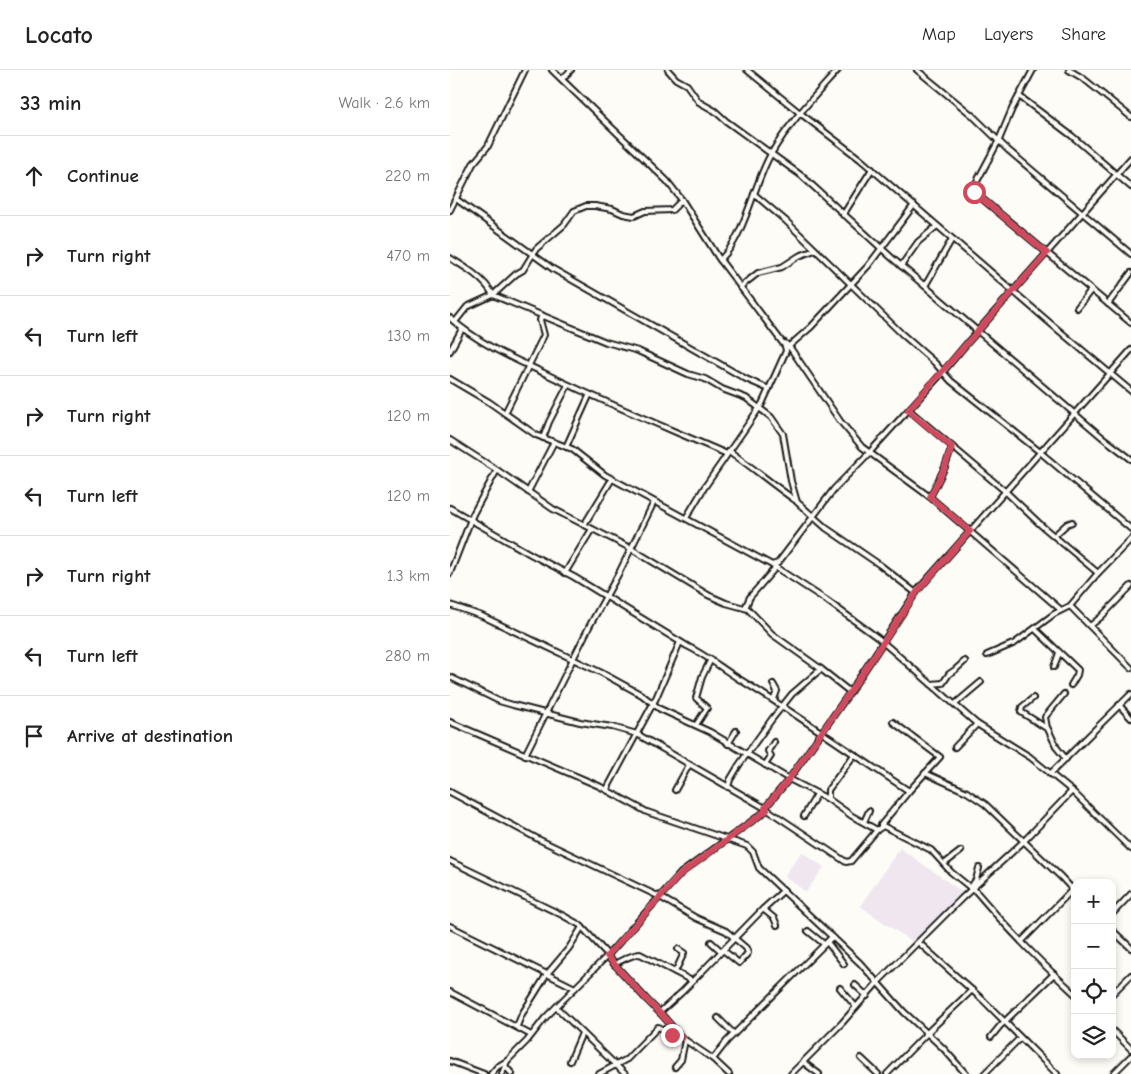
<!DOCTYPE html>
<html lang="en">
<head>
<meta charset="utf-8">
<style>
  body { margin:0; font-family:"Comic Neue",sans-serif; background:#f2f2f2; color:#222 }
  .controls { position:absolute; right:15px; bottom:15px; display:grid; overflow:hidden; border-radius:10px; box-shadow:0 2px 8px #0003 }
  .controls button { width:45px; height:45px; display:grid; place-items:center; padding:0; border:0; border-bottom:1px solid #e0e0e0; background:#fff; color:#222; font:25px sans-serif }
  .stop { position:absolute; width:15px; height:15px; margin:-11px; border:4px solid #d1495b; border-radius:50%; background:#fff }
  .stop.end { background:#d1495b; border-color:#fff; box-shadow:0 1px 5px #0008 }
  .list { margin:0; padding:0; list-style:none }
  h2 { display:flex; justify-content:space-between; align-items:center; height:65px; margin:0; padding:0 20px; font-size:21px }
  h2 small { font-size:16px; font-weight:400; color:#767676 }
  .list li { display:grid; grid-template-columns:32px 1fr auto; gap:15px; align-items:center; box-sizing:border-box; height:80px; padding:0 20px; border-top:1px solid #e0e0e0 }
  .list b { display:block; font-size:19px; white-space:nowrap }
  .list em { font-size:16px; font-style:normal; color:#767676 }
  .icon { flex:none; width:28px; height:28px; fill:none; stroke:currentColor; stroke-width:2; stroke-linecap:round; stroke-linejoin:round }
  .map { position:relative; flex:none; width:681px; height:1004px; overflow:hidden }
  header { display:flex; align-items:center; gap:30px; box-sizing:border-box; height:70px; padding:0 25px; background:#fff; border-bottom:1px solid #e0e0e0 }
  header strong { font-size:24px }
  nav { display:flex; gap:28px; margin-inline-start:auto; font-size:18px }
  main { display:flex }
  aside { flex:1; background:#fff }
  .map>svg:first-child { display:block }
</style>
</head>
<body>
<header>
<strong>Locato</strong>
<nav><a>Map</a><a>Layers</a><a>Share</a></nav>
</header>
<main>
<aside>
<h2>33 min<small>Walk · 2.6 km</small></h2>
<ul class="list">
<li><svg class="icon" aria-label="ahead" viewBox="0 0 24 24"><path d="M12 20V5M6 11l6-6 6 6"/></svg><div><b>Continue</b></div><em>220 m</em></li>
<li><svg class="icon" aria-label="right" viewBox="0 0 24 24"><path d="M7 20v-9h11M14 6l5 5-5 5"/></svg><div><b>Turn right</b></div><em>470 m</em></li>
<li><svg class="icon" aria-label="left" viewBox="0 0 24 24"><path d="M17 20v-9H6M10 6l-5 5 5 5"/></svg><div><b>Turn left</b></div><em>130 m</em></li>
<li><svg class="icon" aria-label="right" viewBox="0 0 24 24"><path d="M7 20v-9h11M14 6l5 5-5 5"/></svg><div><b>Turn right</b></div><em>120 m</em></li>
<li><svg class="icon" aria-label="left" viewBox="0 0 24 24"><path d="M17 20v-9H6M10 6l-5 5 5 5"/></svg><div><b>Turn left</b></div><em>120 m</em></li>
<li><svg class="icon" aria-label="right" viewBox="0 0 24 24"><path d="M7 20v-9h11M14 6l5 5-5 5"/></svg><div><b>Turn right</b></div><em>1.3 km</em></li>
<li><svg class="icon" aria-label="left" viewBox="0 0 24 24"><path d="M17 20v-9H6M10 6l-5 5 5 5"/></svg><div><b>Turn left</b></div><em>280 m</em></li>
<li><svg class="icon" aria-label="arrive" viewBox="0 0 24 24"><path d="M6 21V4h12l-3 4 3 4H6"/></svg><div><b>Arrive at destination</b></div></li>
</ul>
</aside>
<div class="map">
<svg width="681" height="1004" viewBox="0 0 681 1004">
  <rect width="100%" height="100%" fill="#fdfcf7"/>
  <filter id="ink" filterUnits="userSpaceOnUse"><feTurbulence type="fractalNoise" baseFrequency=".02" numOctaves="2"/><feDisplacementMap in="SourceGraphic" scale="10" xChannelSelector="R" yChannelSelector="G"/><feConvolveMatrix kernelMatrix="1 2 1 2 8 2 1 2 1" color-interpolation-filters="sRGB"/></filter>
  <g filter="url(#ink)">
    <g fill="#efe6ef">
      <polygon points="450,778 511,821 471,878 410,836"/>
      <polygon points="352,782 374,797 356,822 334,806"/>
    </g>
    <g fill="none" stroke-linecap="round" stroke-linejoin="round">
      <g stroke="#1c1c1c" stroke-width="8">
        <g id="minor">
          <polyline points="102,0 217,111 232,130 268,187 335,276 336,281 312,334 254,418 236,448"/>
          <polyline points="218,0 226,9 237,15 249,32 265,41 276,51 352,106 442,188 652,367 681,389"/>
          <polyline points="297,0 350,43 410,89 600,253 681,321"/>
          <polyline points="467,0 522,45 558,80 681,184"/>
          <polyline points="619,0 634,9 681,47"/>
          <polyline points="112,9 121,0"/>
          <polyline points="569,26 622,66 681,117"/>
          <polyline points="549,70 525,115 524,122 681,253"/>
          <polyline points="549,70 562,39 583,0"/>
          <polyline points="304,124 336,151 452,264 485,293 501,311 590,382 681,459"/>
          <polyline points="6,129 103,199 296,309 319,319"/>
          <polyline points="0,140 23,94 38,76 75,0"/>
          <polyline points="393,145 422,99"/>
          <path d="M0 188C15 197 35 209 43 225L156 272 188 281 238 304 255 309 272 319 296 328 321 347 333 364 341 411 347 432 376 458 430 495 466 523"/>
          <path d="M270 190C295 167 304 113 321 84 339 53 364 27 388 0"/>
          <polyline points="451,196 468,172 487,156"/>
          <polyline points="475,216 502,169"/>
          <polyline points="290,217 308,203 332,197 349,186 365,180"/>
          <polyline points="658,234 681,203"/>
          <polyline points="627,238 641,220"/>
          <path d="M0 248C27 272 59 287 92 302 153 332 215 357 277 384"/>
          <polyline points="5,252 17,237 43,225 66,204 73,200 86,179 114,155 124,141 136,136 145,136 162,139 173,144 184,146 195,141 222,140 232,130"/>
          <polyline points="335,273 341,279 390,351 412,377 480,427 611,540"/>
          <polyline points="338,277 361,257 418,196 464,135"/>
          <polyline points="0,281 12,259"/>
          <polyline points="0,309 39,332 86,365 122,379 155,405 322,495 376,530 428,568 527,654 580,687 622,721 681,779"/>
          <polyline points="459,340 556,422 592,456 648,503"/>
          <polyline points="55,343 94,265 90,250 92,245"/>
          <polyline points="93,368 99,352 118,315"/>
          <polyline points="0,370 47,400 103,439 180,478 258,525 276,533 298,539 322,564 371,599 342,624 322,649 289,695 280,710 278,717"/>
          <polyline points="116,377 139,326"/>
          <path d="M279 381C302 397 322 414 345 430"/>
          <polyline points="78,422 104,372"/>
          <polyline points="480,427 495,397 502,377"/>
          <path d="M0 438 82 485 124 507 237 576C256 585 271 598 289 609 347 644 402 684 459 721"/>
          <polyline points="134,455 162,409"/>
          <polyline points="604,466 617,454 622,452"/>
          <polyline points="322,495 328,493 384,419 419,383 492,303 518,272 681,88"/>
          <polyline points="0,503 23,444 47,400"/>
          <polyline points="115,503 142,459"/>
          <polyline points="0,535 32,546 152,603 192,625 210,639 260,662 339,709 378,729 402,746 427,760"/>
          <polyline points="620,536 681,598"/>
          <polyline points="295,538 300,527 326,497"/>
          <polyline points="640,556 651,547 681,516"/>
          <polyline points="585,559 628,600 627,605 621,615"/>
          <polyline points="537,585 565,573 604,544 620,536 648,503 681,469"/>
          <polyline points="604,597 609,583"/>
          <polyline points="371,599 400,622"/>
          <polyline points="0,607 49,631 63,635 130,652 162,657 187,664 315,738 396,792 401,791 427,760 433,756 481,780 501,802 522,819"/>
          <polyline points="323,614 327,621 324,629"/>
          <polyline points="481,614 493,613 499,604 505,600 515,591"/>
          <polyline points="583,628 572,637 571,642 598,659 607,678 616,689"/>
          <polyline points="505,634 531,612"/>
          <polyline points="669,635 681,648"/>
          <polyline points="0,652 149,716 197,742 297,776 303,782 309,798 410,893 454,942 493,978 516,1004"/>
          <polyline points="246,655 257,638 246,628 252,607 261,589"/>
          <polyline points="597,658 595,647 614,624"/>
          <polyline points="278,674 286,661"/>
          <polyline points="505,677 527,654"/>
          <polyline points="75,685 140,555 170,501 204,432"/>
          <polyline points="315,695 321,686 318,681 324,672"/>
          <polyline points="475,703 517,722 535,734 611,807 625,822"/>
          <polyline points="600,704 681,624"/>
          <polyline points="157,719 206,628 230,572"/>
          <polyline points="225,720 239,695"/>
          <polyline points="0,722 88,769 210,827 246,848 276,861 296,878 298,883 289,893 273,880"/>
          <polyline points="378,729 378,720 404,685"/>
          <polyline points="315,738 339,709 400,622 467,521 681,280"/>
          <polyline points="354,746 367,724"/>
          <polyline points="414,752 419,741"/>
          <polyline points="431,755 459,721 490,687 443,652"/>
          <polyline points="0,791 112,845 130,855 158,885"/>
          <polyline points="494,794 511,781"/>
          <polyline points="520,818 526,810 529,798"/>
          <path d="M523 818C554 855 589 891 625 924"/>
          <polyline points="313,839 324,848 327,855"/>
          <polyline points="662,844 681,824"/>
          <polyline points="0,856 125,918"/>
          <polyline points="662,860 681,878"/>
          <polyline points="358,861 374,874"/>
          <polyline points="572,871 622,820"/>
          <polyline points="261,872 271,881"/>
          <polyline points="377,872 394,894"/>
          <polyline points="468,872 533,930 607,1004"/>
          <polyline points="228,879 234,883 225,902 242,911"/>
          <polyline points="157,886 197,930 213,946 232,968 263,989 279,1004"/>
          <path d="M164 894C172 891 181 884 190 884L225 902"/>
          <polyline points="405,915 417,926"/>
          <polyline points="390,918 406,937"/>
          <polyline points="0,922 81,965"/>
          <polyline points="662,924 681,905"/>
          <polyline points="106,937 175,1004"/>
          <polyline points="210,942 232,922 313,839 334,820"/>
          <polyline points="268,948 284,964"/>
          <polyline points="67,956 72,944 84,925 97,904 119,878 132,857"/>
          <polyline points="662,960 681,979"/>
          <polyline points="541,967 550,956 604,904"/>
          <polyline points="411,988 428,1004"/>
          <polyline points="263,989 277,971 382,867"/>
          <polyline points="0,991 34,1004"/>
          <polyline points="120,991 132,963"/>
          <polyline points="353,992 369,1004"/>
          <polyline points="55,996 62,1004"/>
          <polyline points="225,997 231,990 235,970"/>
          <polyline points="41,1004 47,997 57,991"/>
          <polyline points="52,1004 57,991 77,971 95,948 157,886 231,803 317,740"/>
          <polyline points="149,1004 177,989 208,957 232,968"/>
          <polyline points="341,1004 392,953 428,912 512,828 574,771 622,721"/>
          <polyline points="437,1004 481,959 522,920"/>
          <polyline points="534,1004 570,968"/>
          <polyline points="663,1004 681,986"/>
        </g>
      </g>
      <use href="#minor" stroke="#fdfcf7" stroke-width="4"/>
    </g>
  </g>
  <g fill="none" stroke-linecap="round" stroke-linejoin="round" filter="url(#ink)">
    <polyline stroke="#d1495b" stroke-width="6" points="222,965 232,968 213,946 197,930 157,886 231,804 317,740 315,738 339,709 400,622 467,522 520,461 480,427 495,397 502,377 458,340 597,183 524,122"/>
  </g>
</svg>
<div class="controls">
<button>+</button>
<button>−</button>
<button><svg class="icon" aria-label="locate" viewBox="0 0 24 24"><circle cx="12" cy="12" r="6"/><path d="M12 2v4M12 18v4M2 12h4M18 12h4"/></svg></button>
<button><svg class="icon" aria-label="layers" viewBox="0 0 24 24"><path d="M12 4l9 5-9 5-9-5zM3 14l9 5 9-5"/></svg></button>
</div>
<div class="stop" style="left:524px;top:122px"></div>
<div class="stop end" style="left:222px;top:965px"></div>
</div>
</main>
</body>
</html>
